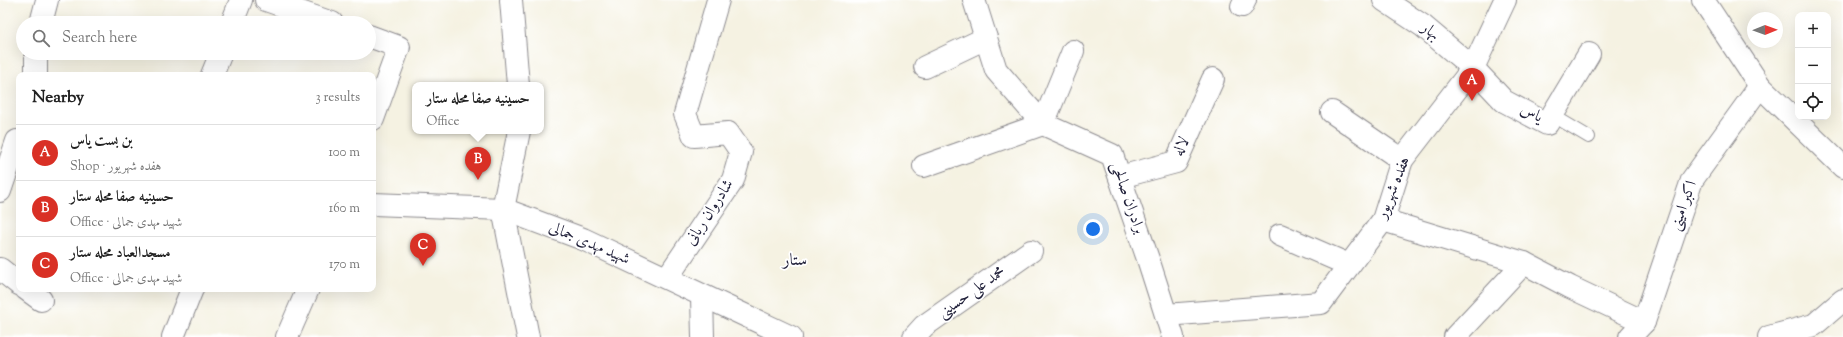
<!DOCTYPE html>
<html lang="en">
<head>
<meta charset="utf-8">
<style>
  body { margin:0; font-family:"Sorts Mill Goudy",Amiri,serif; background:#f6f6f6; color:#222 }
  .controls { position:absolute; right:12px; top:12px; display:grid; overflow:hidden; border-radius:8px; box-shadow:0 4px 16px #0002 }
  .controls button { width:36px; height:36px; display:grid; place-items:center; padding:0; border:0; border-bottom:1px solid #e0e0e0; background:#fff; color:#222; font:20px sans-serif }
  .compass { position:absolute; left:1747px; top:12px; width:36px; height:36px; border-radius:50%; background:#fff; box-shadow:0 4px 16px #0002; rotate:89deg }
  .you { position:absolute; left:1093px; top:229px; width:14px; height:14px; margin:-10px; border:3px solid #fff; border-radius:50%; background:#1a73e8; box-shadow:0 0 0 6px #1a73e833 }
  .badge { display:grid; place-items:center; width:26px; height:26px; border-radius:50%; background:#d93025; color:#fff; font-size:13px; font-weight:700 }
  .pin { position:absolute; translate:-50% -33px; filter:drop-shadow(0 1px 2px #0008) }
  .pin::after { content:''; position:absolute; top:21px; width:14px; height:12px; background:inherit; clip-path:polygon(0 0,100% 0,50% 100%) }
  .popup { position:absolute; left:412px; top:82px; width:132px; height:52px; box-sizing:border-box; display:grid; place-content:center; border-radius:8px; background:#fff; filter:drop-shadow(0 1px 3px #0005); font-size:13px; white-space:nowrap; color:#767676 }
  .popup b { font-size:15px; color:#222 }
  .popup::after { content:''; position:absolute; left:50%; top:100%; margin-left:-8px; border:8px solid transparent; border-top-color:#fff }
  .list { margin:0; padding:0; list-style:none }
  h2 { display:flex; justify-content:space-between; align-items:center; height:52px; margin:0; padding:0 16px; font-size:17px }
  h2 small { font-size:13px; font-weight:400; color:#767676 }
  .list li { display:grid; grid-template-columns:26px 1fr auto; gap:12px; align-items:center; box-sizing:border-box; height:56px; padding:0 16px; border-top:1px solid #e0e0e0 }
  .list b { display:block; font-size:15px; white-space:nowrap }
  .list p { margin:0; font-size:13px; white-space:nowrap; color:#767676 }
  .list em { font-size:13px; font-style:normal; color:#767676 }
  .icon { flex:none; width:22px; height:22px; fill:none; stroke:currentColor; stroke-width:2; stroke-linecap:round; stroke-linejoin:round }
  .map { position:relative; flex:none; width:1843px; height:337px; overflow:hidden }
  .search { position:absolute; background:#fff; box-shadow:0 4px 16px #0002; left:16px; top:16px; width:360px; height:44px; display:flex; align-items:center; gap:10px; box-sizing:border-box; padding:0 14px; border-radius:22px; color:#767676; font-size:15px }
  .panel { position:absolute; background:#fff; box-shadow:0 4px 16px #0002; left:16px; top:72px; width:360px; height:220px; border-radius:8px }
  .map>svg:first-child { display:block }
</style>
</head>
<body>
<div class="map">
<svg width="1843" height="337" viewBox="0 0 1843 337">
  <rect width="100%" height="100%" fill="#fff"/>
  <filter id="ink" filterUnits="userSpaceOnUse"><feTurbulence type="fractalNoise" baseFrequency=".025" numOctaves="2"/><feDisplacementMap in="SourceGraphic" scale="8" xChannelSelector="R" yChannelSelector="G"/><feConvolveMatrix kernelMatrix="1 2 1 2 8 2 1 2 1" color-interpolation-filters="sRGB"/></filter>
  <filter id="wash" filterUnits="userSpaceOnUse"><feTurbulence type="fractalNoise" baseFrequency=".012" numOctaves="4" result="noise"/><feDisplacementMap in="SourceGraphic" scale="16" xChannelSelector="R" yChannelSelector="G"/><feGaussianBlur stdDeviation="0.9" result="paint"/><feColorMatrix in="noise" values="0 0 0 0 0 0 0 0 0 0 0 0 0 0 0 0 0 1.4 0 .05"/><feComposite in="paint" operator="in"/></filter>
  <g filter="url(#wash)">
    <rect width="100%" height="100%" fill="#f5f2e2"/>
  </g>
  <g filter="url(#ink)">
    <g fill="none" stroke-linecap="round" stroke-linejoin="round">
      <g stroke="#8c8a8e" stroke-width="14">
        <polyline id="lane" points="1552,115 1589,137"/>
      </g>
      <g stroke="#8c8a8e" stroke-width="24">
        <g id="street">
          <polyline points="266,0 332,23"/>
          <polyline points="511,0 518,85"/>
          <polyline points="974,0 996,70 1043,124 1112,155 1149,262 1173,337"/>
          <polyline points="1384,0 1423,26 1473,68 1504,101 1547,124 1589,54"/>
          <polyline points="1703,0 1760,86 1843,167"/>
          <polyline points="1242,6 1245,0"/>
          <polyline points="41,23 47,0"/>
          <polyline points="232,23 241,0"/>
          <polyline points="369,36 399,47 373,119"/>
          <polyline points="925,67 986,38"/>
          <polyline points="36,75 36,53"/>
          <polyline points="212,75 221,53"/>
          <polyline points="1332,112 1402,160"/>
          <polyline points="519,131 503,209 528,337"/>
          <polyline points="924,166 1043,124 1073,51"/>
          <polyline points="1120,177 1176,162 1213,79"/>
          <polyline points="0,191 17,141"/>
          <polyline points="373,204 503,209 583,239 791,337"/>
          <polyline points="1383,220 1524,263 1570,287 1644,322"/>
          <polyline points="1280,235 1349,265"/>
          <polyline points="0,269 19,284"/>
          <polyline points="667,278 733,180 741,152 728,133 694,136 685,114 718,0"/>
          <polyline points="26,289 41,300"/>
          <polyline points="702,296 703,337"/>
          <polyline points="1166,315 1321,303 1383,220 1402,160 1473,68 1505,0"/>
          <polyline points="173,337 192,289"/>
          <polyline points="287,337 308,289"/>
          <polyline points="914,337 924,326 1031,251"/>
          <polyline points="1455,337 1524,263"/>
          <polyline points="1630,337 1644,322 1692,180 1760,86"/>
          <polyline points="1769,337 1814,325 1843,300"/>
        </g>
      </g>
      <use href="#lane" stroke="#fff" stroke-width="12"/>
      <use href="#street" stroke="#fff" stroke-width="22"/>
    </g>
  </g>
  <g text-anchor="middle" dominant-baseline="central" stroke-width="3.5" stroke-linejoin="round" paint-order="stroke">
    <g font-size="16" fill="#22223b" stroke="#fff">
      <text transform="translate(1430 32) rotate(39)">بهار</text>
      <text transform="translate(1531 114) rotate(26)">یاس</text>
      <text transform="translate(1182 147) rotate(-64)">لاله</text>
      <text transform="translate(1394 188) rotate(-68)">هفده شهریور</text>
      <text transform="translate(1127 198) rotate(71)">برادران صالحی</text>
      <text transform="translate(1684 206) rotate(-70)">اکبر امینی</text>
      <text transform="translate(710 213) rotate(-57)">شادروان ربانی</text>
      <text transform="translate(589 244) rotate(23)">شهید مهدی جمالی</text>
      <text transform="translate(972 293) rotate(-35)">محمد علی حسینی</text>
    </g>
    <g font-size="17" fill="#22223b" stroke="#fff">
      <text x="795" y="261">ستار</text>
    </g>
  </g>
</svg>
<div class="controls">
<button>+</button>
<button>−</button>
<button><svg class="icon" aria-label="locate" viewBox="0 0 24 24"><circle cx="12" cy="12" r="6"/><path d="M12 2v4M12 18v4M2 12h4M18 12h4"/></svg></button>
</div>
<svg class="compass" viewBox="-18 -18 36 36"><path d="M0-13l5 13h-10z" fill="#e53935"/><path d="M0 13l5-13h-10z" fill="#767676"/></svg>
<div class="you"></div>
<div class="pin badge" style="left:1472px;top:101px">A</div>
<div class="pin badge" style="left:478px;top:180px">B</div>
<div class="popup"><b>حسینیه صفا محله ستار</b>Office</div>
<div class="pin badge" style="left:423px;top:266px">C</div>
<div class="search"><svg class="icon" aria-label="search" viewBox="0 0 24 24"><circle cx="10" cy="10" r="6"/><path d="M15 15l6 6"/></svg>Search here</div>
<section class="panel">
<h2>Nearby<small>3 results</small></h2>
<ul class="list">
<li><span class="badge">A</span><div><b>بن بست یاس</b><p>Shop · هفده شهریور</p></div><em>100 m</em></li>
<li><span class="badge">B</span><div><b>حسینیه صفا محله ستار</b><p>Office · شهید مهدی جمالی</p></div><em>160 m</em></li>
<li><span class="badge">C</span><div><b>مسجدالعباد محله ستار</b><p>Office · شهید مهدی جمالی</p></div><em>170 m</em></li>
</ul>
</section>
</div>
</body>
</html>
